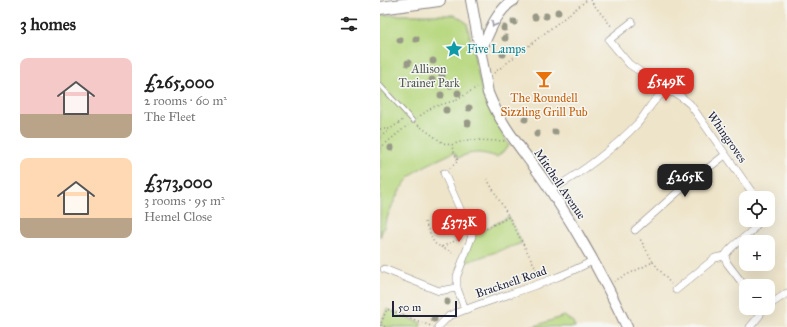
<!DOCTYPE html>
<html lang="en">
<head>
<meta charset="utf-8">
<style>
  :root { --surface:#fff; --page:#f2f2f2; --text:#222; --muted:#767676; --accent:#d93025 }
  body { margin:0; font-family:"IM FELL Great Primer",serif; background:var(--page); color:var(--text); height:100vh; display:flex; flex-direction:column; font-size:15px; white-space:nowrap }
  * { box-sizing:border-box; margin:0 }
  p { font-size:13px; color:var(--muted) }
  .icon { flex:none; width:22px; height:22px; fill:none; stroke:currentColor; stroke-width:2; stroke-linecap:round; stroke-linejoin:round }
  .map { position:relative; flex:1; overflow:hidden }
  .sheet { display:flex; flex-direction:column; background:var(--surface); width:380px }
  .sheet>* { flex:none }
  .buttons { position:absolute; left:359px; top:191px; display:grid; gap:8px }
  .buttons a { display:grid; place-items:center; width:36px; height:36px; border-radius:8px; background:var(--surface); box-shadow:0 4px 16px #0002; font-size:20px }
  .scale { position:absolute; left:12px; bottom:10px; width:65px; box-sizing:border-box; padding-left:4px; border:2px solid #22223b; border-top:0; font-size:11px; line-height:14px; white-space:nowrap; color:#22223b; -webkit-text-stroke:3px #f6f6f2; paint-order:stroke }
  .price { position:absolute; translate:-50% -34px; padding:0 9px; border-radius:8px; background:var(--accent); color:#fff; font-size:13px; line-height:26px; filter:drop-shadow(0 1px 2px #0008) }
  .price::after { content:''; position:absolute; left:50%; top:24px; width:12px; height:9px; margin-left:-6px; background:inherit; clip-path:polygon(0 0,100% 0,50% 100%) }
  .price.current { background:#222; color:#fff }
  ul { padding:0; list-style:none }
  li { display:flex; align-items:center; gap:12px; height:100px; padding:0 20px }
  li span { display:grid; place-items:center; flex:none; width:112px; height:80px; border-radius:8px; color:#555 }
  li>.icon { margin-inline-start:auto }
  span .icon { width:48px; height:48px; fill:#fffc; stroke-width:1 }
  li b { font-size:17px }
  h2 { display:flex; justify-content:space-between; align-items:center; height:48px; padding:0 20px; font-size:17px }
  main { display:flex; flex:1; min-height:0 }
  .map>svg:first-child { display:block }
</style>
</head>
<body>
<main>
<section class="sheet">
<h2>3 homes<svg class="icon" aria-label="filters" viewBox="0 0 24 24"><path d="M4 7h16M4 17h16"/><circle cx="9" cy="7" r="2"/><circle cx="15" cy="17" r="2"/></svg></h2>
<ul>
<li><span style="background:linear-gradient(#f6c9c9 70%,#b9a48a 0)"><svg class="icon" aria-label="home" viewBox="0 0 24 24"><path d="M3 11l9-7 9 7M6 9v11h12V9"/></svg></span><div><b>£265,000</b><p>2 rooms · 60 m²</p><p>The Fleet</p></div></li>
<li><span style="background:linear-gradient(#ffd9b3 75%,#b9a48a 0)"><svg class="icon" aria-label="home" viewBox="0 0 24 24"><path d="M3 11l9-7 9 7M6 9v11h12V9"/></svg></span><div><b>£373,000</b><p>3 rooms · 95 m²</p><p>Hemel Close</p></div></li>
</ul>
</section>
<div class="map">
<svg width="407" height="327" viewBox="0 0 407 327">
  <rect width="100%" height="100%" fill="#f6f6f2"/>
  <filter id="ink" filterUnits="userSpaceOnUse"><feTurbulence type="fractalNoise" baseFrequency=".025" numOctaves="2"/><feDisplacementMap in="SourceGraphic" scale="8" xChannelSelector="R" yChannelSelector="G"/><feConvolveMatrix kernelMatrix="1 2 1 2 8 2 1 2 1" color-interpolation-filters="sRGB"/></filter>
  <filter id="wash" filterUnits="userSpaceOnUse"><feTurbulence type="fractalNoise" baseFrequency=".012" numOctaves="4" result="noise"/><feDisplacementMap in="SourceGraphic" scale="16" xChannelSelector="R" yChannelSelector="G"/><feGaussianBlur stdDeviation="0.9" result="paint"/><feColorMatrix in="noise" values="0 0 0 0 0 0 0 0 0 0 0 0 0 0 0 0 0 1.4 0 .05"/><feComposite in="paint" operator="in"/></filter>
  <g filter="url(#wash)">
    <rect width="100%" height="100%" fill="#eee4c9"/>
    <!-- green -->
    <g fill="#b8d880" stroke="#6d7d5e">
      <path d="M0,15h75l12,8 16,73 26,50 -12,11c-15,-5 -25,-6 -39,1l-4,-6c-11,6 -25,11 -36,18 -21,15 -29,44 -38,67z"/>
      <polygon points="129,217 142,243 81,264 92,236"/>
      <polygon points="7,309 41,323 40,327 5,327 0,325"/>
      <polygon points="184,316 193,322 195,327 152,327"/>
    </g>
  </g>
  <g filter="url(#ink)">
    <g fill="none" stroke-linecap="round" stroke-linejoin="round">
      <!-- lane casing -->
      <g stroke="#888382" stroke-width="5">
        <polyline id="lane" points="0,85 33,121"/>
      </g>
      <!-- street casing -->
      <g stroke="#888382" stroke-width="8">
        <g id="street">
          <path d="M252,22l-23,18 20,24 28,19 6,10c12,-3 18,4 27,11l66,94"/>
          <polyline points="64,173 92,236 77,276 77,288 85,309"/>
          <path d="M171,190c32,-18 61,-40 87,-67 10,-11 12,-21 25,-30"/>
          <polyline points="255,230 299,191 345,155"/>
          <polyline points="345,256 347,263 366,288"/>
          <polyline points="4,269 59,291 77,288"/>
          <path d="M296,290l39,-32 10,-2c8,-15 28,-20 34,-36"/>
          <polyline points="388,306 407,293"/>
          <path d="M58,327l11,-11c48,-20 99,-31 145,-56"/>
          <polyline points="370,327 380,315 381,310 385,308"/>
        </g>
      </g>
      <!-- secondary casing -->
      <g stroke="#888382" stroke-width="12">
        <g id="secondary">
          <path d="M91,0l17,93c16,40 41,63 63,98 29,44 54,89 76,136"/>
          <path d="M100,53c8,-18 16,-43 34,-53"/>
        </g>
      </g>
      <!-- primary casing -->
      <g stroke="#888382" stroke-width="14">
        <polyline id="primary" points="0,8 59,0"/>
      </g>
      <!-- path -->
      <g stroke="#888382" stroke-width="1.5" stroke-dasharray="1 3" stroke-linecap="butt">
        <polyline points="210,0 232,27"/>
        <polyline points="114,73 207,0"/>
        <polyline points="37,118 53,107 77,100 97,87"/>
        <polyline points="38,125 63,143 71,145 87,140 125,141"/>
        <polyline points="0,129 10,129 23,120"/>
        <polyline points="0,137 10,130"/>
        <polyline points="0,148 28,125"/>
        <polyline points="70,168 78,161 71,145"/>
        <polyline points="107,179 129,217"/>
        <polyline points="45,222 54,243 61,247 84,237"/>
        <polyline points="99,232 129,217 160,276"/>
        <polyline points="61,247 77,255"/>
        <polyline points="273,262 291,284"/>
        <polyline points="234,281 273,262 259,237"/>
        <polyline points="5,327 0,325 7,309 51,326"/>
      </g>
      <!-- lane -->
      <use href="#lane" stroke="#fff" stroke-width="3.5"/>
      <!-- street -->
      <use href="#street" stroke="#fff" stroke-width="7"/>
      <!-- secondary -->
      <use href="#secondary" stroke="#fff" stroke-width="10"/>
      <!-- primary -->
      <use href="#primary" stroke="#fff" stroke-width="12"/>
    </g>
    <!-- trees -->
    <g fill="#979886">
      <circle cx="178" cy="12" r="3.5"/>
      <circle cx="166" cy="16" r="3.5"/>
      <circle cx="155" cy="17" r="3.5"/>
      <circle cx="134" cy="22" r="3.5"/>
      <circle cx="124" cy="28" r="3.5"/>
      <circle cx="125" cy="38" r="3.5"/>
      <circle cx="36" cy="39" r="3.5"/>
      <circle cx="20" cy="40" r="3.5"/>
      <circle cx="123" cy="54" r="3.5"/>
      <circle cx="53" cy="61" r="3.5"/>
      <circle cx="28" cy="63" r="3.5"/>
      <circle cx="62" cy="75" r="3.5"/>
      <circle cx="52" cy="80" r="3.5"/>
      <circle cx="70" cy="85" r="3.5"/>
      <circle cx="78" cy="93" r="3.5"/>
      <circle cx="61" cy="95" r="3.5"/>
      <circle cx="89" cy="108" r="3.5"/>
      <circle cx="66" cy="110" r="3.5"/>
      <circle cx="145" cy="119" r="3.5"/>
      <circle cx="88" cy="123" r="3.5"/>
      <circle cx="175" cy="132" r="3.5"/>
      <circle cx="157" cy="134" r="3.5"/>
      <circle cx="11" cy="148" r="3.5"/>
      <circle cx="67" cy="302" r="3.5"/>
      <circle cx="54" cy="319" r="3.5"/>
    </g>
    <!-- one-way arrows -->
    <defs><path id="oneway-chevron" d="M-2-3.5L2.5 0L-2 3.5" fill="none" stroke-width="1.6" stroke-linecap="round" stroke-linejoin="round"/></defs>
    <use stroke="#9c9ca7" href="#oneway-chevron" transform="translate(114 24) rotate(120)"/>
  </g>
  <!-- icons -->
  <defs>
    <g id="sight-bare" transform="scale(1.38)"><path d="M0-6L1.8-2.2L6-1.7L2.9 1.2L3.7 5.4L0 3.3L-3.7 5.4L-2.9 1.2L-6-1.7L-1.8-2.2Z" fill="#0f9aa8" stroke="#f6f6f2" stroke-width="2.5" paint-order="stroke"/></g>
    <g id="bar-bare" transform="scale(1.38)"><path d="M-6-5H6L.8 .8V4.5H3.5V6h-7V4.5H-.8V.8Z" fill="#e8710a" stroke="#f6f6f2" stroke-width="2.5" paint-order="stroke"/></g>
  </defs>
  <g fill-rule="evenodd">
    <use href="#sight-bare" x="74" y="49"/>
    <use href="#bar-bare" x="164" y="79"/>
  </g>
  <g text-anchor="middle" stroke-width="3" stroke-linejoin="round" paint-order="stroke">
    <!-- culture labels -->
    <g font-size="12" fill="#0d838f" stroke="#f6f6f2" text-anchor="start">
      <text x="87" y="53">Five Lamps</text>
    </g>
    <!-- park labels -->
    <g font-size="12" fill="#4f5950" stroke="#f6f6f2">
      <text x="49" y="73">Allison<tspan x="49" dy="14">Trainer Park</tspan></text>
    </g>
    <!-- food labels -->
    <g font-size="12" fill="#c56008" stroke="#f6f6f2">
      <text x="164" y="102">The Roundell<tspan x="164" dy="14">Sizzling Grill Pub</tspan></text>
    </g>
    <!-- street labels -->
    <g font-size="12" fill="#22223b" stroke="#f6f6f2">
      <text transform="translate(347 137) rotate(55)" y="4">Whingroves</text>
      <text transform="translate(180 184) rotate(56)" y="4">Mitchell Avenue</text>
      <text transform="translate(131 282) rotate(-19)" y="4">Bracknell Road</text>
    </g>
  </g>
</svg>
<div class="buttons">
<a><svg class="icon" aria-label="locate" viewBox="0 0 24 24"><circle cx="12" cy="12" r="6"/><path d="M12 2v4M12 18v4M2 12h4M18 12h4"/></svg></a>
<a>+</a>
<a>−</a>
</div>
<div class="scale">50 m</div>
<b class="price" style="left:286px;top:102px">£549K</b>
<b class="price current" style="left:305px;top:198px">£265K</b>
<b class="price" style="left:79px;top:243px">£373K</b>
</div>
</main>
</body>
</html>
